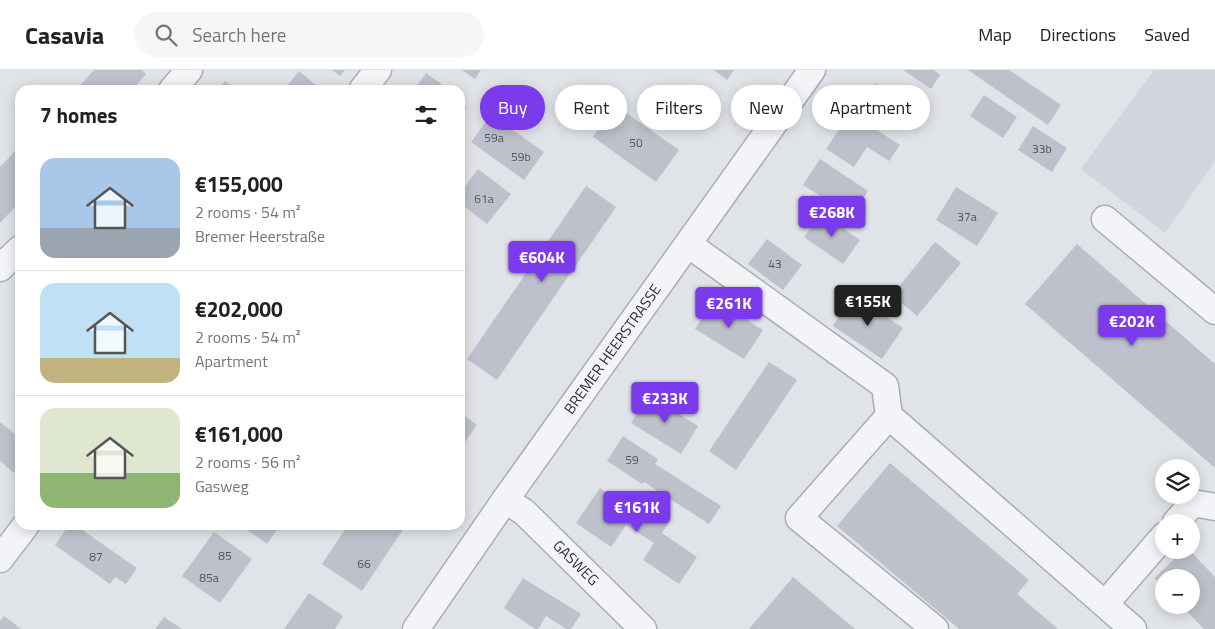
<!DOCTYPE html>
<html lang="en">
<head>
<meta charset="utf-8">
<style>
  :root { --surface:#fff; --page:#f6f6f6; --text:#222; --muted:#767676; --line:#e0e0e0; --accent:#7c3aed }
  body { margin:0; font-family:"Titillium Web",sans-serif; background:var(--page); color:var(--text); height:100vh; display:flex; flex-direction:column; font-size:19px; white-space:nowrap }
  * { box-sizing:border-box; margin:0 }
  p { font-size:16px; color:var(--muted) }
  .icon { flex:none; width:28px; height:28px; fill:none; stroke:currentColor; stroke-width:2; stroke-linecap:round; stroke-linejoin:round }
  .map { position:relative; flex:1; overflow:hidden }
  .drawer { position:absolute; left:15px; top:15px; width:450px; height:445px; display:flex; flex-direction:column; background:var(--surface); border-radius:15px; box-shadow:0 2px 12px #0003 }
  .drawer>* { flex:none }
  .top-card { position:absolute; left:480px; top:15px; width:475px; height:45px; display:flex; gap:10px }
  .controls { position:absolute; left:1155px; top:389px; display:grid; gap:10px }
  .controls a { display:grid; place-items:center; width:45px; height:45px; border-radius:50%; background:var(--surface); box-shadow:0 2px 12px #0003; font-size:25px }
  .price { position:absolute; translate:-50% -42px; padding:0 11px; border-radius:5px; background:var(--accent); color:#fff; font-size:16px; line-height:32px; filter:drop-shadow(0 1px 2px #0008) }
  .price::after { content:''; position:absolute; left:50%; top:30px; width:15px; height:11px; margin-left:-8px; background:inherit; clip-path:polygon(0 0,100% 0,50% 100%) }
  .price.selected { background:#222; color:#fff }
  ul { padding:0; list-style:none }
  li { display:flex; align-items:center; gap:15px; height:125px; padding:0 25px }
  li+li { border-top:1px solid var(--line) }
  li span { display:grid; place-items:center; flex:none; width:140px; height:100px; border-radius:15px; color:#555 }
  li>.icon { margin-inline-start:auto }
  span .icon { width:60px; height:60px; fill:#fffc; stroke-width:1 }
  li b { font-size:21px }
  h2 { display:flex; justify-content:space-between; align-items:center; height:60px; padding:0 25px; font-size:21px }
  .tag { padding:0 18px; border-radius:22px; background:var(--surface); box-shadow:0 2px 12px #0003; font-size:18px; line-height:45px }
  .tag.selected { background:var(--accent); color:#fff }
  header { display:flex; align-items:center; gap:30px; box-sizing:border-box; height:70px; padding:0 25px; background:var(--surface); border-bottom:1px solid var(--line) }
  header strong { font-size:24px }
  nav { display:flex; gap:28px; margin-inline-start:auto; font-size:18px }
  .search { width:350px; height:45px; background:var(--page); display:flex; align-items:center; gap:12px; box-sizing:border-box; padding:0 18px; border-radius:28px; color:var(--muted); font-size:19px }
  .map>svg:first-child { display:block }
</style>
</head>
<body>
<header>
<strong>Casavia</strong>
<div class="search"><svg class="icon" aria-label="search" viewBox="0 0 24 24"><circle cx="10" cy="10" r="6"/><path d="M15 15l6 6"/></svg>Search here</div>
<nav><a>Map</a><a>Directions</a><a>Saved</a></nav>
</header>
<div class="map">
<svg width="1215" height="559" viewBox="0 0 1215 559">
  <rect width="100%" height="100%" fill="#e0e3e8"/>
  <!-- built -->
  <polygon fill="#d2d5dd" points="1154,0 1215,0 1215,91 1165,163 1081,99"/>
  <!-- building -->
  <g fill="#bec1cb">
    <polygon points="94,0 142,0 146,4 132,20 76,20"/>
    <polygon points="332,0 345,0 340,6"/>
    <polygon points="462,0 481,0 475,9"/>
    <polygon points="714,0 734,0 727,10"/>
    <polygon points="903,0 934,0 940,5 931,19"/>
    <polygon points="968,0 1009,0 1061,35 1048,55"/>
    <polygon points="299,1 322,20 284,20"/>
    <polygon points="426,3 450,20 414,20"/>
    <polygon points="225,11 236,20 218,20"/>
    <polygon points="876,13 903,30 909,21 930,34 918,52 898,39 886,57 860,40"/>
    <polygon points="984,25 1017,47 1003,68 970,46"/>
    <polygon points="460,33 467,37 460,47"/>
    <polygon points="615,35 679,80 656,112 593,67"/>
    <polygon points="850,43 900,75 889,91 867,77 854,97 826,79"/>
    <polygon points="491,45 544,82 524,110 471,72"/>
    <polygon points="1033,56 1067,78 1052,102 1018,80"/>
    <polygon points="15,81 20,86 20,132 0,153 0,97"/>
    <polygon points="820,89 868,121 857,139 841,129 836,136 803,115"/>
    <polygon points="478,99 511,124 487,154 460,133 460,123"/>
    <polygon points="586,116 616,137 497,310 467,289"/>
    <polygon points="956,117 998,143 977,176 936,150"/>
    <polygon points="821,143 860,170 843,194 804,167"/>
    <polygon points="767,169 802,195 783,220 748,194"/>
    <polygon points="935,172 961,193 917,246 892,225"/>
    <polygon points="1077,174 1215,294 1215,398 1025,234"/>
    <polygon points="853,225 903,258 882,289 833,256"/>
    <polygon points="714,229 763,260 744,289 695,259"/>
    <polygon points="769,292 797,310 736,400 709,381"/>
    <polygon points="649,325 698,356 681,384 631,353"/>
    <polygon points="460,342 477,355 460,379"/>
    <polygon points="0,352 20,368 20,396 14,403 0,391"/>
    <polygon points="623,366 658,389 655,394 721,436 709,454 644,412 642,414 607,391"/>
    <polygon points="890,393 1029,510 1017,524 1058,559 959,559 837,456"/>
    <polygon points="600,418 635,442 640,433 669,452 662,463 697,487 679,514 643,490 654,473 626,455 611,477 576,453"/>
    <polygon points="69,455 75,455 137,498 126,514 115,507 110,514 55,475"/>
    <polygon points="240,455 280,455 267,474"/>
    <polygon points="348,455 363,455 367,458 369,455 406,455 362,521 322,494"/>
    <polygon points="214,462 252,489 220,533 182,506"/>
    <polygon points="1183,480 1189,480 1215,507 1215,559 1204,559 1181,535 1191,535 1191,508 1164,508 1164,518 1155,508"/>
    <polygon points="793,507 855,559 749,559"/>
    <polygon points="523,508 581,544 571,559 566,559 546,546 538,559 535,559 504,538"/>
    <polygon points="309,523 343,546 335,559 284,559"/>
    <polygon points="4,546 21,559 0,559 0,551"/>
    <polygon points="164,547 182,559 155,559"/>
  </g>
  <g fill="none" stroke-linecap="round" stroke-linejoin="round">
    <!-- minor casing -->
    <g stroke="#a9adb5" stroke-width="29">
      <g id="minor">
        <polyline points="172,20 189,0"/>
        <polyline points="362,20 378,0"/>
        <polyline points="1105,149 1215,241"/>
        <polyline points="688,174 885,316 889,346 1133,559"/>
        <polyline points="0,198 20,179"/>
        <polyline points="889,346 799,448 935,559"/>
        <path id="s1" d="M505,430l19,12 119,117"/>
        <polyline points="1176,452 1193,433 1215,437"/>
        <polyline points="0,489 26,455"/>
        <polyline points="1105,534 1164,466"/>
        <path id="s2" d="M416,559l89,-129 307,-430"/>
      </g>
    </g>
    <!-- minor -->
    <use href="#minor" stroke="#f3f4f7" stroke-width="26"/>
  </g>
  <g text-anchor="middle" stroke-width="4" stroke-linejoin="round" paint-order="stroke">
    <!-- number labels -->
    <g font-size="12" fill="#4f5462">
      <text x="494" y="72">59a</text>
      <text x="636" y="77">50</text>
      <text x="1042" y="83">33b</text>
      <text x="521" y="91">59b</text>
      <text x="484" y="133">61a</text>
      <text x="967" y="151">37a</text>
      <text x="775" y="198">43</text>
      <text x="632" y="394">59</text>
      <text x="225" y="490">85</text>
      <text x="96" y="491">87</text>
      <text x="364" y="498">66</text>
      <text x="209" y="512">85a</text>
    </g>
    <!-- street labels -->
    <g font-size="15" fill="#2a2f3f" stroke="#f0f2f6">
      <text dy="5" stroke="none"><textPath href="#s2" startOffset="342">BREMER HEERSTRASSE</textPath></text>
      <text dy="5" stroke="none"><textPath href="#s1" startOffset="95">GASWEG</textPath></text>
    </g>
  </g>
</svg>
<div class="controls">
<a><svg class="icon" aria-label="layers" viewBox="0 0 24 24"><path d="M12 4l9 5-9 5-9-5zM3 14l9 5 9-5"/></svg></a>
<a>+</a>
<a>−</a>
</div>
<b class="price" style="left:832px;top:168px">€268K</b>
<b class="price" style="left:542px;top:213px">€604K</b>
<b class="price selected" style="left:868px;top:257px">€155K</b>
<b class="price" style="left:729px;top:259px">€261K</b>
<b class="price" style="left:1132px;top:277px">€202K</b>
<b class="price" style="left:665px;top:354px">€233K</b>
<b class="price" style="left:637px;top:463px">€161K</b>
<div class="top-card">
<a class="tag selected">Buy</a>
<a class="tag">Rent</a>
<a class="tag">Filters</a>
<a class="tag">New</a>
<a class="tag">Apartment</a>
</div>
<section class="drawer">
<h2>7 homes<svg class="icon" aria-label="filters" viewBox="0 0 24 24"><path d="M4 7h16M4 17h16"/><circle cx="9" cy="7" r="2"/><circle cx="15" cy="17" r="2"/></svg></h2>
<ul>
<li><span style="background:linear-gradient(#a9c7e8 70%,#9aa5b1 0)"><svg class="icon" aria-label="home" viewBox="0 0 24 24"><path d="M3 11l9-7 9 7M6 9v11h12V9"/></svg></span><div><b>€155,000</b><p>2 rooms · 54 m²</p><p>Bremer Heerstraße</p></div></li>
<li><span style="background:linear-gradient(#bfe0f5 75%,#c2b280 0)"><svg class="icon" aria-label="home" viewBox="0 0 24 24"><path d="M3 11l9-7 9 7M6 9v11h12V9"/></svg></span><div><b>€202,000</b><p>2 rooms · 54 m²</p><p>Apartment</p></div></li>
<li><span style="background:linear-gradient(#dfe7d0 65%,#8fb573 0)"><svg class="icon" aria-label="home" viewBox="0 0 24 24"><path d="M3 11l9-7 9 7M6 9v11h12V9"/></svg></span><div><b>€161,000</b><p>2 rooms · 56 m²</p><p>Gasweg</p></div></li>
</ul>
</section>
</div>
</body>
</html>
